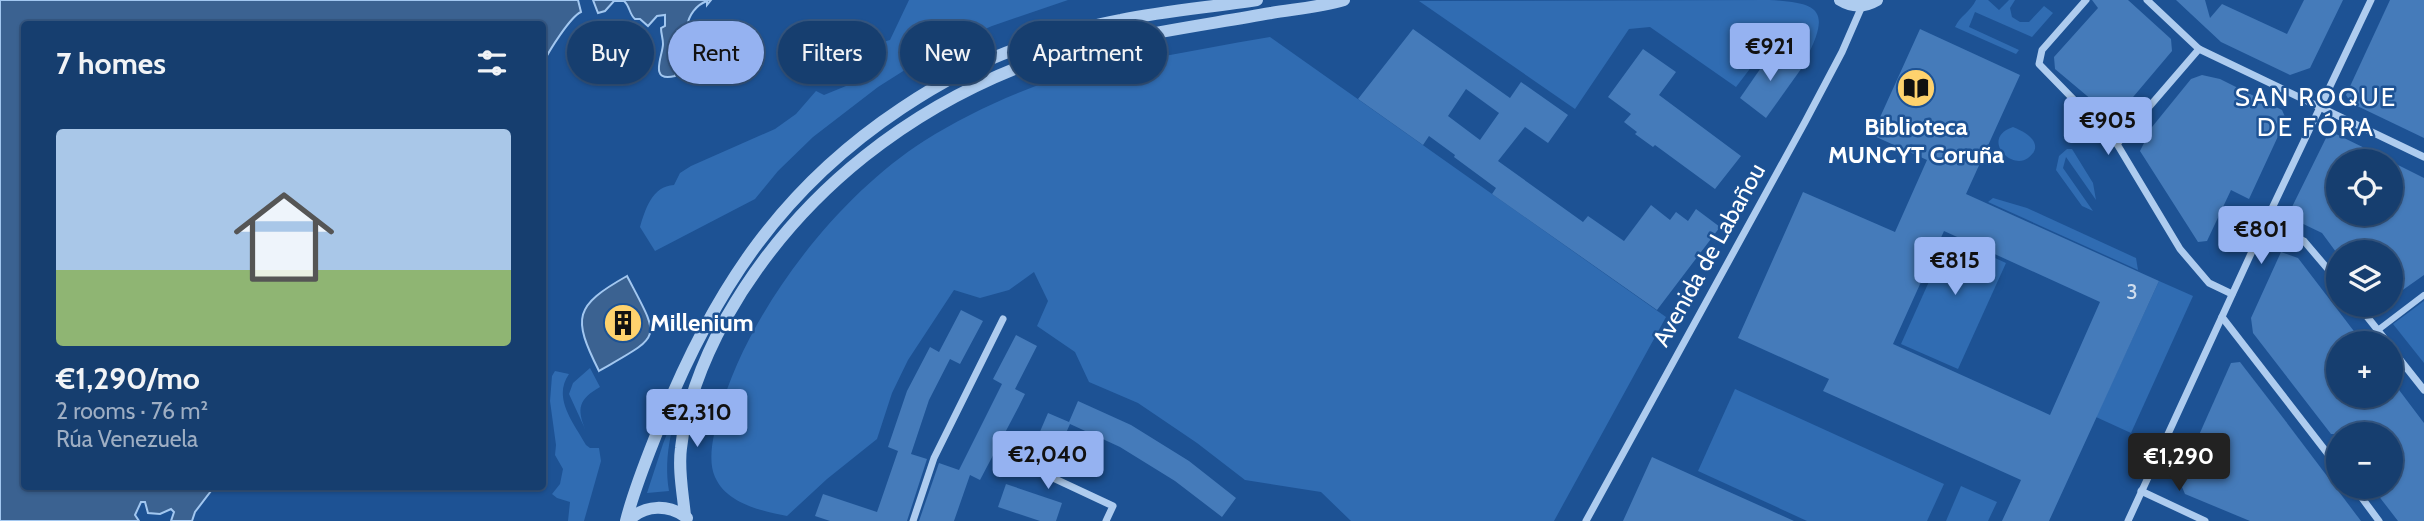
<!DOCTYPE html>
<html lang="en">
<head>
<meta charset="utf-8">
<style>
  :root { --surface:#163e6f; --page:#1f4574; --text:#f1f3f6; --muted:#9eaec3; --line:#355782; --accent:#95b2f1 }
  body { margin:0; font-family:Cabin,sans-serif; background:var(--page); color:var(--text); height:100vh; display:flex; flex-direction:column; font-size:26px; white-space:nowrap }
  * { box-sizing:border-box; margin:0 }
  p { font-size:23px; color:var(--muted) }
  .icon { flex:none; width:38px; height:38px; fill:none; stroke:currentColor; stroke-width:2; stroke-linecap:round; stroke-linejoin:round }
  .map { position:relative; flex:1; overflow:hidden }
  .sheet { position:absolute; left:21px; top:21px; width:525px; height:469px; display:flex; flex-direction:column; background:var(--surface); border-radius:7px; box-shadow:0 2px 5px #0004,0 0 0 2px var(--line) }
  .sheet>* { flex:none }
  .top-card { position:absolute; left:567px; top:21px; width:665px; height:63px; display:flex; gap:14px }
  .controls { position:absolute; left:2326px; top:149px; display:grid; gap:14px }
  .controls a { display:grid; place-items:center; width:77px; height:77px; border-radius:50%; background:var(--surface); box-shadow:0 2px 5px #0004,0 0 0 2px var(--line); font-size:35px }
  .price { position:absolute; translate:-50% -60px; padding:0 16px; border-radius:7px; background:var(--accent); color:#111; font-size:23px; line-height:46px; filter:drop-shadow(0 2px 4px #0008) }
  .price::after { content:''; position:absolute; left:50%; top:42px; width:21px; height:16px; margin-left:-10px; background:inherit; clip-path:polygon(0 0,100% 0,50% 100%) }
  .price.on { background:#222; color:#fff }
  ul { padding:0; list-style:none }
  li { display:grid; align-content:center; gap:14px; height:371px; padding:0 35px }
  li span { display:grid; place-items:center; height:217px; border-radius:7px; color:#555 }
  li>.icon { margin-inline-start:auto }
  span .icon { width:126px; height:126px; fill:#fffc; stroke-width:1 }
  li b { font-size:30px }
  h2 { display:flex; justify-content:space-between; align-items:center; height:84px; padding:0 35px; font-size:30px }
  .pill { padding:0 24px; border-radius:32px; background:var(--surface); box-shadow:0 2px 5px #0004,0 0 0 2px var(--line); font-size:24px; line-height:63px }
  .pill.on { background:var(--accent); color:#111 }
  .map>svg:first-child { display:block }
</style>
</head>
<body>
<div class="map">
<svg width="2424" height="521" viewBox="0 0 2424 521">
  <rect width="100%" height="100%" fill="#1d5294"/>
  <!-- green -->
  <g fill="#306cb2">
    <path d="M909,0h159l-76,26 -35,15 -49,27 -30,19 -65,50 -35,34 -23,28 -100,52 -15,-24c5,-17 12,-41 34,-42l6,-12 11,-7 84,-37 21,-15 20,-23 8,4 22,-9 3,-13 7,-5 2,-7 -3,-14c10,-8 17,-11 28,-5l7,-2z"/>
    <path d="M1769,0c51,3 62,10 37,59l-31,-23 -39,51 -86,-60 -21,2 -54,80 -156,-108z"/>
    <path d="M1976,0h12l11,10 10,-10h6l-5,8 2,9 8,5h9l15,-16 9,7 -21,24 -57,-25 -6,15 50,23 -3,4 -61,-27c5,-11 15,-15 21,-27z"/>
    <path d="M1270,37l396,280 -112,204h-203l-30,-29 -76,-12 -48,-37 -59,-40 -49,-21 -14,-30 -38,-26 11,-25 -14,-29 -25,18 -29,8 -26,-8 -46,70 -16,33 -15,46 -50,40 -40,37c-25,-5 -60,-12 -72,-39 -8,-17 -1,-45 4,-62 27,-101 117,-218 205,-274 51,-32 107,-56 164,-72 17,-5 35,-6 52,-9 44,-7 87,-16 130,-23z"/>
    <path d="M2013,127c13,5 33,17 15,31 -17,13 -48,-20 -15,-31z"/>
    <polygon points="2067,149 2072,149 2093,183 2096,200 2066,157 2063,168 2093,211 2082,206 2056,170 2059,156"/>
    <polygon points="1993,198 2027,208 2136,258 2138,270 1988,202"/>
    <polygon points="1949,237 2006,263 1958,369 1901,344"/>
    <polygon points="2159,281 2193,296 2131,433 2096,417"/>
    <polygon points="2424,301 2424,363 2393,324"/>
    <path d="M590,368l10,19c-21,12 -24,21 -14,44l-17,-37 4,-11z"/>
    <path d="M555,371l14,3c-17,24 5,49 17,71l4,3h9l2,13 -17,60h-16l2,-19 -13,-4 -5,-4 8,-10 3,-15 -8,-14 1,-10 -6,-44 2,-25z"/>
    <path d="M685,387c-12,35 -22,67 -16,104l-22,2 16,-49z"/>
    <polygon points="1735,389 1944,484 1927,521 1807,521 1698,471"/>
    <polygon points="1961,486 1997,502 1988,521 1946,521"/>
  </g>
  <!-- water -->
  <g fill="#3b6291" stroke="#a2c7f0" stroke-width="2">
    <path d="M0,0h578l3,12c-11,5 -32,39 -38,51l-1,-39h-518v462l190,1 -19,25 -3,9h-21l3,-9 -3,-3 -11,5 -12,-1 -3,-11h-4l-6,13 4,6h-139z"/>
    <path d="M593,0h118l-4,5v-4c-11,4 -18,14 -20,25l15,15 -1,5 -18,-3 -6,10 -2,23c-27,7 -12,-21 -12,-32 0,-6 -2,-10 -2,-16l4,-2v-11l-8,1 -9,10 -8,-7h-5c-6,-5 -5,-13 -11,-18h-10l-9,10 -7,2z"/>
    <path d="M627,276c34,65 36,58 -28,95 -27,-54 -25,-65 28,-95z"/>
  </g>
  <!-- building -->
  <g fill="#457bba" fill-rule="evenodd">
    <polygon points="2092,0 2128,0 2171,39 2172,51 2117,116 2111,116 2055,69 2054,57 2098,8"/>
    <polygon points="2176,0 2205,0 2210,18 2222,4 2287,34 2304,0 2343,0 2310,68 2290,75 2221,42"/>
    <polygon points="2390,0 2424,0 2424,138 2351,103 2346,95"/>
    <path d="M1413,29l97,69 11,-16 47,33 -20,28 -23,-16 -27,34 85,61 5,-6 36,25 27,-36 19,15 6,-8 12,9 8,-12 24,18 -63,83 -165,-116 4,-6 -42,-31 1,-2 -26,-19 -6,9 -65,-46zM1466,89l33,24 -19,27 -32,-24z"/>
    <path d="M1920,29l100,46 -54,119 193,87 -110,240h-47l19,-41 -198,-89 6,-12 -91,-41 65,-146 92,40 32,-72 -55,-25zM1944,231l156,71 -50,113 -157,-71z"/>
    <polygon points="1643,49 1676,72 1659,95 1741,156 1715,189 1655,145 1653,147 1635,134 1637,132 1624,122 1631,114 1608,97"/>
    <polygon points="1774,49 1801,69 1766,118 1740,98"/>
    <polygon points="2202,75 2220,79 2282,110 2286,119 2249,199 2231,190 2207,241 2198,242 2140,151 2152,127 2191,79"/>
    <polygon points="2336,134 2391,161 2338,161 2338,214 2390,214 2390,161 2424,178 2424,275 2390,299 2390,252 2336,252 2322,233 2297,221 2291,209 2326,138"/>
    <polygon points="2281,252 2298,258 2363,343 2338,343 2338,396 2390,396 2390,378 2424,423 2424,521 2398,521 2371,486 2390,486 2390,434 2331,434 2253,333 2251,318"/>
    <polygon points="961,310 983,321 960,364 950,359 929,400 911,454 927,459 907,521 830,521 815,516 823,494 877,512 898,451 888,447 907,391 930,347 939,352"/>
    <polygon points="1016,335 1037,346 1015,389 1025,394 1018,408 980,480 970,475 954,521 919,521 939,463 959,470 1002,384 993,379"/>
    <polygon points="2240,362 2284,419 2361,521 2250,521 2185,494 2179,480 2231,363"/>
    <polygon points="1078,401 1131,425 1189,461 1236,498 1222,517 1175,481 1120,447 1070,424 1054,460 1032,450 1048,413 1069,422"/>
    <polygon points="1652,457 1716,486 1794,521 1623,521"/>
    <polygon points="1006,484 1062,503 1056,521 1040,521 998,507"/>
  </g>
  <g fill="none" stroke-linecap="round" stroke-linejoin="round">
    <!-- pedestrian -->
    <polyline stroke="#aeccef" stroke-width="6" points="2378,330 2424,295"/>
    <!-- minor -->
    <g stroke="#aeccef" stroke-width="7">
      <polyline points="2086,0 2042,50 2039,64 2117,144 2180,249 2209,283 2232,294"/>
      <polyline points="2147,0 2199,49 2424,157"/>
      <polyline points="2117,144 2199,49"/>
      <polyline points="2266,221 2304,241 2338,281"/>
      <polyline points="2357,304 2388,343"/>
      <polyline points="2222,317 2338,467"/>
      <polyline points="2390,347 2424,390"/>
      <polyline points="1006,456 1113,506 1106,521"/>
      <polyline points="2353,486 2379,521"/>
      <polyline points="2141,491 2205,521"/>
      <polyline points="913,521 934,458 1003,319"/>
      <polyline points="1586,521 1805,122 1842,52 1862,6"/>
      <polyline points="2128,521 2266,221 2371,0"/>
    </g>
    <!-- tertiary -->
    <g stroke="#aeccef" stroke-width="12">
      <path d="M1840,0c13,8 25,7 37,0"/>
      <path d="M685,516c-2,-22 -7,-46 -4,-68 5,-46 23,-90 45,-130 72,-127 189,-217 326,-263 17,-5 35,-8 52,-12 55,-12 111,-20 167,-30 24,-4 50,-6 73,-13"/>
      <path d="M626,521c9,-36 24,-70 37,-104 53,-130 120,-230 239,-309 36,-24 76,-46 117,-60 33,-11 68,-22 102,-28 44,-9 91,-13 136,-20"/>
      <path d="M628,521c17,-17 41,-17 59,-3"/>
    </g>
  </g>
  <!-- icons -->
  <defs>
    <g id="library-disc" transform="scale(2.0125)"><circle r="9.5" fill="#fed26d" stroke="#1d5294"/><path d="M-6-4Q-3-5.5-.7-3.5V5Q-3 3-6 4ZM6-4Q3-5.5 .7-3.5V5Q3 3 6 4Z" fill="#111"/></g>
    <g id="building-disc" transform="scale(2.0125)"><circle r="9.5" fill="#fed26d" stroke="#1d5294"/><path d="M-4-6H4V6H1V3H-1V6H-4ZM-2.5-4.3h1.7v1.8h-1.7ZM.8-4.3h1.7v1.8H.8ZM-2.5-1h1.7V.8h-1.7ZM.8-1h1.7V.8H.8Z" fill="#111"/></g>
  </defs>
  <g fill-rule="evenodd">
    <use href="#library-disc" x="1916" y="88"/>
    <use href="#building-disc" x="623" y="323"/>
  </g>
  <g text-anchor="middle" stroke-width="5" stroke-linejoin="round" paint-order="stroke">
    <!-- number labels -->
    <g font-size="21" fill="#d0deee">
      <text x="2132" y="299">3</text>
    </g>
    <!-- poi labels -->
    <g font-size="24" font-weight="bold" fill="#fff" stroke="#1d5294">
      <text x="1916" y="135">Biblioteca<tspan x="1916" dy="28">MUNCYT Coruña</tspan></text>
      <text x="650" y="331" text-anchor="start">Millenium</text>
    </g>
    <!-- street labels -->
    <g font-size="24" fill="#fff" stroke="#1d5294">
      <text transform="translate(1709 255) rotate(-61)" y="8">Avenida de Labañou</text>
    </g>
    <!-- neighbourhood labels -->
    <g font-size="26" letter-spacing="2" fill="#fff" stroke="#1d5294">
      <text x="2316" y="106">SAN ROQUE<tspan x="2316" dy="30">DE FÓRA</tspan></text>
    </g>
  </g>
</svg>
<div class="controls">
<a><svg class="icon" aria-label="locate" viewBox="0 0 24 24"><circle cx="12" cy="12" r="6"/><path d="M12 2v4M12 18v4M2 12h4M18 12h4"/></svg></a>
<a><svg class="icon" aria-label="layers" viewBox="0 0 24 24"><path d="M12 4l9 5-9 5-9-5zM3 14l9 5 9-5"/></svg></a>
<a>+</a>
<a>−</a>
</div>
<b class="price" style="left:1770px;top:83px">€921</b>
<b class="price" style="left:2108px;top:157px">€905</b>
<b class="price" style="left:2261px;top:266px">€801</b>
<b class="price" style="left:1955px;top:297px">€815</b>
<b class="price" style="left:697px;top:449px">€2,310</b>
<b class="price" style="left:1048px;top:491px">€2,040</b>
<b class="price on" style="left:2179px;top:493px">€1,290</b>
<div class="top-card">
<a class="pill">Buy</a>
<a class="pill on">Rent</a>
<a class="pill">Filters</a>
<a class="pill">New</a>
<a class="pill">Apartment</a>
</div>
<section class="sheet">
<h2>7 homes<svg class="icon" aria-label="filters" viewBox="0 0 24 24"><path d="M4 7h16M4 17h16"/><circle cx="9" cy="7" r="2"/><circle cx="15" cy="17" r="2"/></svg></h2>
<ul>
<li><span style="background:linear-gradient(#a9c7e8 65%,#8fb573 0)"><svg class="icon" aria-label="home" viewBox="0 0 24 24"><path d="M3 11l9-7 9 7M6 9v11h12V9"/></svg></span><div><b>€1,290/mo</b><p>2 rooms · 76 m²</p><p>Rúa Venezuela</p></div></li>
</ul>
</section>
</div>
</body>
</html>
